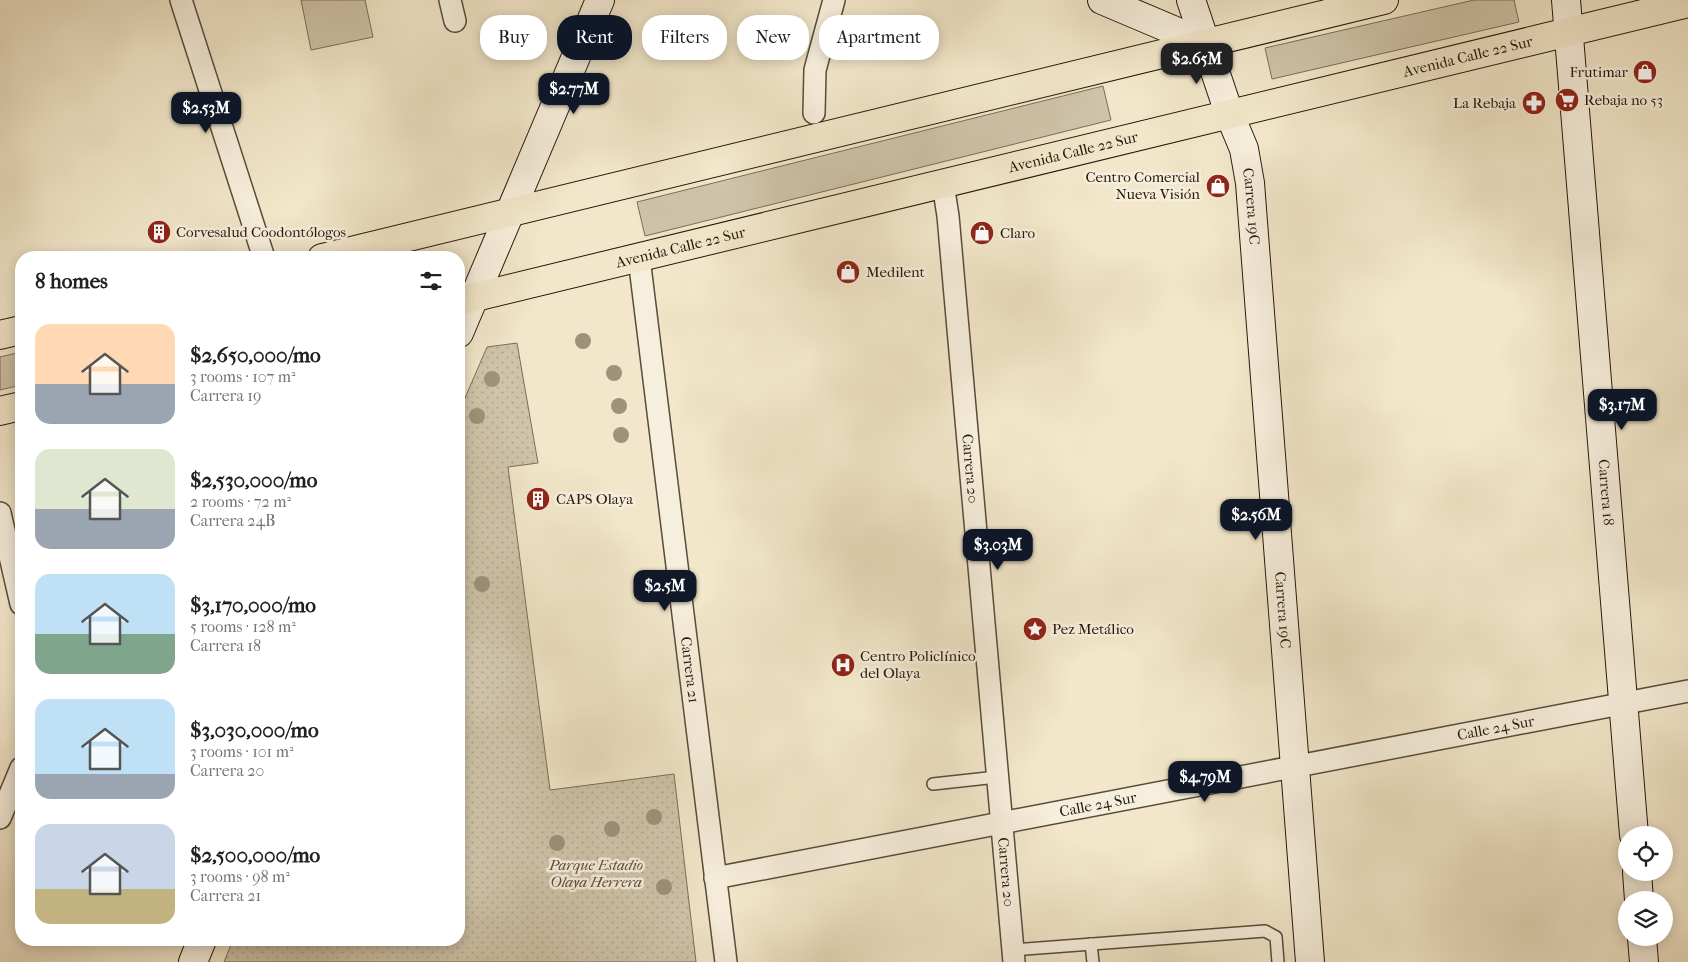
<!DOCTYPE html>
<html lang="en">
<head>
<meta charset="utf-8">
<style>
  :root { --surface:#fff; --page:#f2f2f2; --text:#202124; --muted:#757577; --accent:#111827 }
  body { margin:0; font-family:"IM FELL French Canon",serif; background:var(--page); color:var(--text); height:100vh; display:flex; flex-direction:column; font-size:19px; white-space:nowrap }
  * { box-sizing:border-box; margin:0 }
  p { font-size:16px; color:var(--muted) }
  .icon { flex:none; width:28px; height:28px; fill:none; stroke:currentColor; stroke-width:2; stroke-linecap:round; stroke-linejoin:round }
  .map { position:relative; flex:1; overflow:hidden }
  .side { position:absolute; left:15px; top:251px; width:450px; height:695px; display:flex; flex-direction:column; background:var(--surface); border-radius:20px; box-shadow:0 2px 12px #0003 }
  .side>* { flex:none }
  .banner { position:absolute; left:480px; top:15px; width:475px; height:45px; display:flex; gap:10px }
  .buttons { position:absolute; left:1618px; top:826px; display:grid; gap:10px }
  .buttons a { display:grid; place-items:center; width:55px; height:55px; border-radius:50%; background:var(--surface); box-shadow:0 2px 12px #0003; font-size:25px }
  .price { position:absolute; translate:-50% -42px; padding:0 11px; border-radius:10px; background:var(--accent); color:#fff; font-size:16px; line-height:32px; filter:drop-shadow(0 1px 2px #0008) }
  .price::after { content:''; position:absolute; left:50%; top:30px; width:15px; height:11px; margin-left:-8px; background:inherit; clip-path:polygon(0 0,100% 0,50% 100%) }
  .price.active { background:#222; color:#fff }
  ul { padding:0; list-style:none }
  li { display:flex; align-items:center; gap:15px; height:125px; padding:0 20px }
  li span { display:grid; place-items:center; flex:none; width:140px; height:100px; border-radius:15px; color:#555 }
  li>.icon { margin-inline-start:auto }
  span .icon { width:60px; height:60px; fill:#fffc; stroke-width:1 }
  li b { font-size:21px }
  h2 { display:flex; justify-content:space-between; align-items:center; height:60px; padding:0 20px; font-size:21px }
  .chip { padding:0 18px; border-radius:20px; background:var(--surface); box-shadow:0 2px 12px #0003; font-size:18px; line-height:45px }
  .chip.active { background:var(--accent); color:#fff }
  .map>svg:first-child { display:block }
</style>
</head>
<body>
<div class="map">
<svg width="1688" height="962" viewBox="0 0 1688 962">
  <defs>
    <pattern id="park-dots" width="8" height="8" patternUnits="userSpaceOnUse" patternTransform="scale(1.25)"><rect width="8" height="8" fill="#cfc4aa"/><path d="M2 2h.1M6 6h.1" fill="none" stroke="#b2a891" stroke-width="1.8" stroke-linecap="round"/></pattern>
  </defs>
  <rect width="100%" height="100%" fill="#f2e7ca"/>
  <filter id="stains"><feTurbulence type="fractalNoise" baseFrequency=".004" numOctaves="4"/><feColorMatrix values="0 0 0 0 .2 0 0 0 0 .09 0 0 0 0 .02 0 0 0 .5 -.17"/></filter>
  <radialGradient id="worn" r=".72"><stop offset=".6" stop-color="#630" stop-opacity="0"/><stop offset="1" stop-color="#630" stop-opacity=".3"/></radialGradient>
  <!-- green -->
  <g fill="#cfc4aa" stroke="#7a6e5b">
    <polygon points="301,0 365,0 373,37 311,50"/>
    <polygon points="1474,0 1514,0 1519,22 1272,79 1265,48"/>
    <polygon points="1103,86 1111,120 645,236 637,202"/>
    <polygon points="21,352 21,385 0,390 0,357"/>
  </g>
  <!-- park -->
  <polygon fill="url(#park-dots)" stroke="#7a6e5b" points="517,343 538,463 508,467 550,790 674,774 696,962 224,962 233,940 459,940 459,412 487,347"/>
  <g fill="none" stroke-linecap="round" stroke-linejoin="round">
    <!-- lane casing -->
    <g stroke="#584c3c" stroke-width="14">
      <g id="lane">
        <polyline points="933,784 997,777"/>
        <polyline points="1091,944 1093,962"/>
        <polyline points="1013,950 1265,931 1276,937 1278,962"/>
      </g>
    </g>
    <!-- street casing -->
    <g stroke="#584c3c" stroke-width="24">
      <g id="street">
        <polyline points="181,0 264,258"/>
        <polyline points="450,0 455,21"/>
        <polyline points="814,113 815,70 834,0"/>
        <path id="s1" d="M943,184l5,32 66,746"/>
        <path id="s2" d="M639,258l87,704"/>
        <polyline points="0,513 21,604"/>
        <polyline points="0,818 21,768"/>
        <path id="s3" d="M715,878l973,-187"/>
      </g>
    </g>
    <!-- secondary casing -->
    <g stroke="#24180c" stroke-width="30">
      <g id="secondary">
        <polyline points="1102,0 1206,44"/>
        <path id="s4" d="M1191,0l38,113 15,36 6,34 60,779"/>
        <path id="s5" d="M1566,0l68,835"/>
        <polyline points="459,333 600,0"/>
        <polyline points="1637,872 1639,900"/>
        <polyline points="1642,938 1644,962"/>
        <polyline points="193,962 202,940"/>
      </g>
    </g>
    <!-- primary casing -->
    <g stroke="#24180c" stroke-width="30">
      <g id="primary">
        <polyline points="322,258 1384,0"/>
        <path id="s6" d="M459,301l1229,-298"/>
        <polyline points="0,335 21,330"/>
        <polyline points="0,411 21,406"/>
      </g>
    </g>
    <!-- lane -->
    <use href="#lane" stroke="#f7efdd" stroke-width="11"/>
    <!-- street -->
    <use href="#street" stroke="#f7efdd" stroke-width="21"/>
    <!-- secondary -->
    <use href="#secondary" stroke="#f7efdd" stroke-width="28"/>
    <!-- primary -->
    <use href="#primary" stroke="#f2e7ca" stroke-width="28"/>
  </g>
  <!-- trees -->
  <g fill="#9d927b">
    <circle cx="583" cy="341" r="8"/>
    <circle cx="614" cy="373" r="8"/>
    <circle cx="492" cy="379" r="8"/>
    <circle cx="619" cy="406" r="8"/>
    <circle cx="477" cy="416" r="8"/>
    <circle cx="621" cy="435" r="8"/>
    <circle cx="482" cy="584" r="8"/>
    <circle cx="654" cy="817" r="8"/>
    <circle cx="612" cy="829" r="8"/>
    <circle cx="557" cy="843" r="8"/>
    <circle cx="664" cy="887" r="8"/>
  </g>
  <!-- icons -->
  <defs>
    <g id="shop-disc" transform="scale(1.25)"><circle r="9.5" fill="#8f2418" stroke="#f7efdd"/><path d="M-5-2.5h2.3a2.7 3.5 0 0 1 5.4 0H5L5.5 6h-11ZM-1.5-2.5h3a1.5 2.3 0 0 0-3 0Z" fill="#fff"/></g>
    <g id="supermarket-disc" transform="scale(1.25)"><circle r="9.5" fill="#8f2418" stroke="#f7efdd"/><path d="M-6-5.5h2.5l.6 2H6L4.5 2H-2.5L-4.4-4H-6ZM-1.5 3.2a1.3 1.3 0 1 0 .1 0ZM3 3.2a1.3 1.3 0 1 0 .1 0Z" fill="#fff"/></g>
    <g id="pharmacy-disc" transform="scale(1.25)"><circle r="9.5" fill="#8f2418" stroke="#f7efdd"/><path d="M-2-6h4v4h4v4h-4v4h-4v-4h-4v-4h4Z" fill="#fff"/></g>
    <g id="building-disc" transform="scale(1.25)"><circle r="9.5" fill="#8f2418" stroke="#f7efdd"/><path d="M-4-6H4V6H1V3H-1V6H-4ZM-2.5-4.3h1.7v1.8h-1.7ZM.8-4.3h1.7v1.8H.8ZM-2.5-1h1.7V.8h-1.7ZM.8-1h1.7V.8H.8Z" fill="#fff"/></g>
    <g id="sight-disc" transform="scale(1.25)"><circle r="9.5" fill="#8f2418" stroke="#f7efdd"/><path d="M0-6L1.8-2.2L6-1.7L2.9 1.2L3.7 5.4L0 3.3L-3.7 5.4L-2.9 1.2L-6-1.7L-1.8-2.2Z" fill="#fff"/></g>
    <g id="hospital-disc" transform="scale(1.25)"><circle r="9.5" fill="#8f2418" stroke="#f7efdd"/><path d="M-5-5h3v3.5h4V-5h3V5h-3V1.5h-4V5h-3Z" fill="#fff"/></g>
  </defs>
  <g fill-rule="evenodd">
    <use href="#shop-disc" x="1645" y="72"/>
    <use href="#supermarket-disc" x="1567" y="100"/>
    <use href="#pharmacy-disc" x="1534" y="103"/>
    <use href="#shop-disc" x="1218" y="186"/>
    <use href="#building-disc" x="159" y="232"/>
    <use href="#shop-disc" x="982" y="233"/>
    <use href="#shop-disc" x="848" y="272"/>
    <use href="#building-disc" x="538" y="499"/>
    <use href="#sight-disc" x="1035" y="629"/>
    <use href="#hospital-disc" x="843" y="665"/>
  </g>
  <g text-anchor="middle" stroke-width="5" stroke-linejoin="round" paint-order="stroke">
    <!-- street labels -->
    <g font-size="15" fill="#24180c" stroke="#f7efdd">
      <text dy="5" stroke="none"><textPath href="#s6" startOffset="1038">Avenida Calle 22 Sur</textPath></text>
      <text dy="5" stroke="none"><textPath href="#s6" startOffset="632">Avenida Calle 22 Sur</textPath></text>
      <text dy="5" stroke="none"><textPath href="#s4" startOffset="216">Carrera 19C</textPath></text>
      <text dy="5" stroke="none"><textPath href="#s6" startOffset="228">Avenida Calle 22 Sur</textPath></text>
      <text dy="5" stroke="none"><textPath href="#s1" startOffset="286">Carrera 20</textPath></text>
      <text dy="5" stroke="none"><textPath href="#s5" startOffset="494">Carrera 18</textPath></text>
      <text dy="5" stroke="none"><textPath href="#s4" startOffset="621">Carrera 19C</textPath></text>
      <text dy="5" stroke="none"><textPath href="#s2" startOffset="415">Carrera 21</textPath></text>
      <text dy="5" stroke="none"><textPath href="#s3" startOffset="795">Calle 24 Sur</textPath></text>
      <text dy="5" stroke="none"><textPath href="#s3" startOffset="390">Calle 24 Sur</textPath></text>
      <text dy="5" stroke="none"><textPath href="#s1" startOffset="691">Carrera 20</textPath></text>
    </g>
    <!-- poi labels -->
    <g font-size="15" fill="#24180c" stroke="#f7efdd" text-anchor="start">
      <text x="1628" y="77" text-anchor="end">Frutimar</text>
      <text x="1584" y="105">Rebaja no 53</text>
      <text x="1516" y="108" text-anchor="end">La Rebaja</text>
      <text x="1200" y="182" text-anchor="end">Centro Comercial<tspan x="1200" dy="17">Nueva Visión</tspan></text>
      <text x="176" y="237">Corvesalud Coodontólogos</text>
      <text x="1000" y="238">Claro</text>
      <text x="866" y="277">Medilent</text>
      <text x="556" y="504">CAPS Olaya</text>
      <text x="1052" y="634">Pez Metálico</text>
      <text x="860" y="661">Centro Policlínico<tspan x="860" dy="17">del Olaya</tspan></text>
    </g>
    <!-- park labels -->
    <g font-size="15" font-style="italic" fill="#574c3b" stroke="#f7efdd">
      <text x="596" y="870">Parque Estadio<tspan x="596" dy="17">Olaya Herrera</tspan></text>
    </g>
  </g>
  <rect width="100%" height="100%" filter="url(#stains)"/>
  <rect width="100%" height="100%" fill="url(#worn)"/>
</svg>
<div class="buttons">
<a><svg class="icon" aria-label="locate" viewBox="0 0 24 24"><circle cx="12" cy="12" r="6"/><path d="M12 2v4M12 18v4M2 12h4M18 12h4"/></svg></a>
<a><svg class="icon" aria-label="layers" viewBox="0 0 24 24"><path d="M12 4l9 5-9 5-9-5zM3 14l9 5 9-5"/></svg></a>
</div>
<b class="price active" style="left:1197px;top:85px">$2.65M</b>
<b class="price" style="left:574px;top:115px">$2.77M</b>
<b class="price" style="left:206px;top:134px">$2.53M</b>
<b class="price" style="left:1622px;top:431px">$3.17M</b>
<b class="price" style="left:1256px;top:541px">$2.56M</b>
<b class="price" style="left:998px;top:571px">$3.03M</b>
<b class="price" style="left:665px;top:612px">$2.5M</b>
<b class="price" style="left:1205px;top:803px">$4.79M</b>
<div class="banner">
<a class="chip">Buy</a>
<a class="chip active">Rent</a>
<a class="chip">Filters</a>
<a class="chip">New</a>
<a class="chip">Apartment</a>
</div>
<section class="side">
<h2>8 homes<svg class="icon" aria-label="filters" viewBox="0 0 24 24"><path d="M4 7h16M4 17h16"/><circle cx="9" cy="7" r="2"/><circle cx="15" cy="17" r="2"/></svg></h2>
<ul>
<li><span style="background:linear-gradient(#ffd9b3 60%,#9aa5b1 0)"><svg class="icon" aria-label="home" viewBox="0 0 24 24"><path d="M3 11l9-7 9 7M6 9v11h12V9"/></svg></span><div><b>$2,650,000/mo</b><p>3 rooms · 107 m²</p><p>Carrera 19</p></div></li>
<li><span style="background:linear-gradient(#dfe7d0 60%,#9aa5b1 0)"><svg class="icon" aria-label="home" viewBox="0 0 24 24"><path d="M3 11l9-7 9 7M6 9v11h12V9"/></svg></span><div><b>$2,530,000/mo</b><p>2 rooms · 72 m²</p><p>Carrera 24B</p></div></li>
<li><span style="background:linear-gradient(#bfe0f5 60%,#7fa58c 0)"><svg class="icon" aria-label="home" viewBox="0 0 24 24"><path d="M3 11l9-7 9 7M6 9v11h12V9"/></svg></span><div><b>$3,170,000/mo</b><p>5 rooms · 128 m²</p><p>Carrera 18</p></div></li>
<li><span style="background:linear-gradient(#bfe0f5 75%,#9aa5b1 0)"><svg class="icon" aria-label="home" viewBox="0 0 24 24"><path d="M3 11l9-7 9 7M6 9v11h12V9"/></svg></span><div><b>$3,030,000/mo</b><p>3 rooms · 101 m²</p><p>Carrera 20</p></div></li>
<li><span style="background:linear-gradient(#c9d6e8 65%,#c2b280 0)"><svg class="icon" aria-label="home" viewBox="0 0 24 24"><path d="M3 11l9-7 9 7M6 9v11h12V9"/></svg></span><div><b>$2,500,000/mo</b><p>3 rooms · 98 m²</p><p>Carrera 21</p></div></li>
</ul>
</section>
</div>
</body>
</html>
